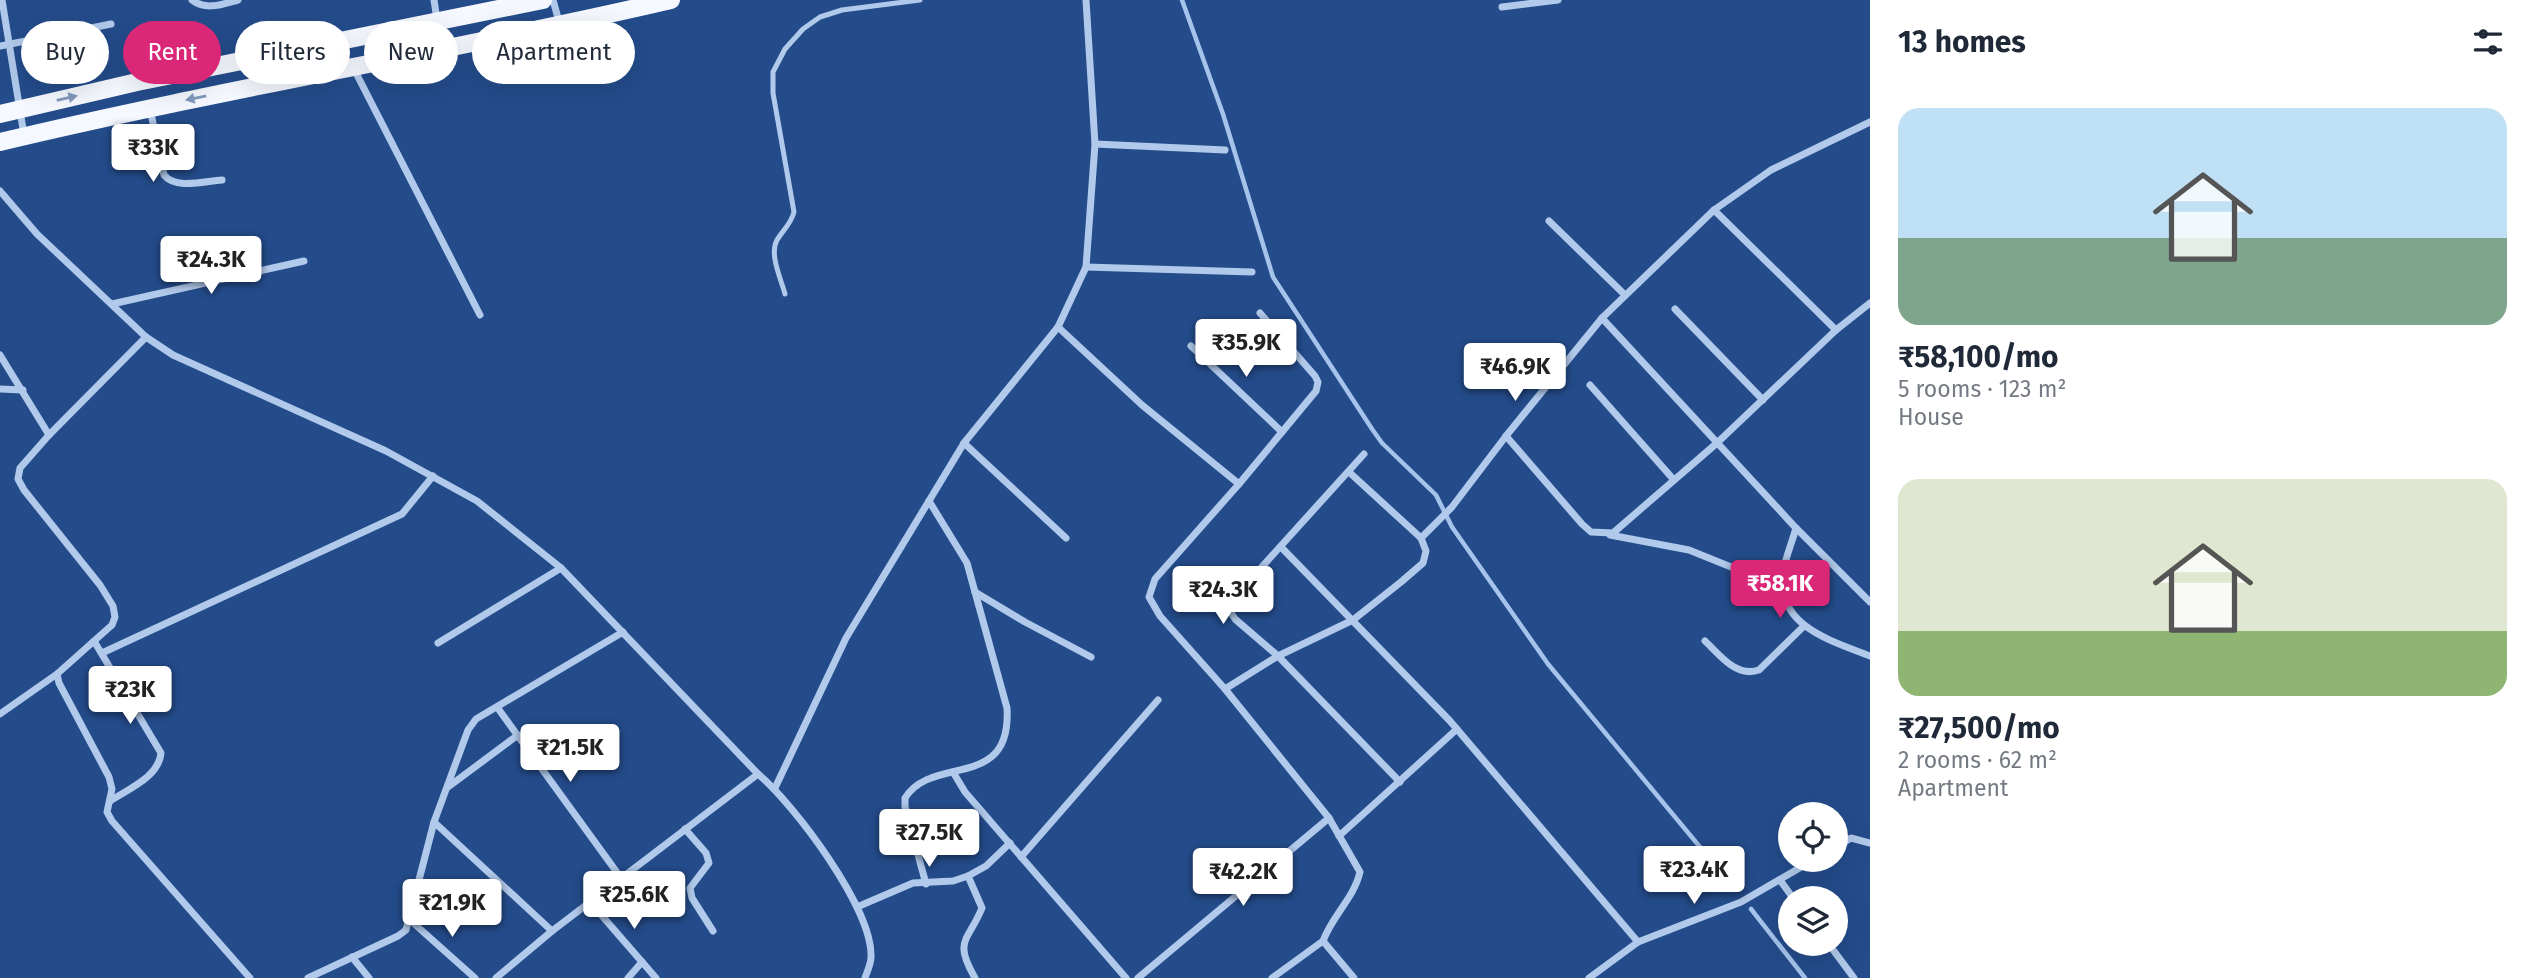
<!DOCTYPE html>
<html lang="en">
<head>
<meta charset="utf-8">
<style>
  :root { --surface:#fff; --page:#f6f6f7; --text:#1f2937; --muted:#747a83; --accent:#db2777 }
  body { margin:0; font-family:"Fira Sans",sans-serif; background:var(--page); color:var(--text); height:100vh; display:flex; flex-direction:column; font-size:26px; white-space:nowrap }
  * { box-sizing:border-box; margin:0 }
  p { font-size:23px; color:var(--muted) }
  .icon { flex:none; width:38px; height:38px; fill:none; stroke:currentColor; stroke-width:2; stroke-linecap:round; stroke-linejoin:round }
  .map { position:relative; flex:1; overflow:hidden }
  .details { display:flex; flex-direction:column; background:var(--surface); width:665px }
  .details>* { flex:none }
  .guide { position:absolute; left:21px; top:21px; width:665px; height:63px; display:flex; gap:14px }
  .controls { position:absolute; left:1778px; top:802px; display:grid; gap:14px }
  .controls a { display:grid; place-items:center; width:70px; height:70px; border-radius:50%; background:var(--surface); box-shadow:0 7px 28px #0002; font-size:35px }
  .price { position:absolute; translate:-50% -60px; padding:0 16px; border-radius:7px; background:#fff; color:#222; font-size:23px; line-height:46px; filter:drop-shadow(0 2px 4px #0008) }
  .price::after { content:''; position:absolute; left:50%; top:42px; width:21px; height:16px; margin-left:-10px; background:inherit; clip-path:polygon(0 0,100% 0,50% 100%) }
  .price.current { background:var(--accent); color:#fff }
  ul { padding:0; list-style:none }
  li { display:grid; align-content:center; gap:14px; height:371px; padding:0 28px }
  li span { display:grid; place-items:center; height:217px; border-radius:21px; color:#555 }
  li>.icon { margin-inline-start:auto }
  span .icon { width:126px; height:126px; fill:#fffc; stroke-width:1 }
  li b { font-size:30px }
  h2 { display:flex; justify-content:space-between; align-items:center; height:84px; padding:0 28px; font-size:30px }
  .tag { padding:0 24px; border-radius:32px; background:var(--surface); box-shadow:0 7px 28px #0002; font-size:24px; line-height:63px }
  .tag.current { background:var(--accent); color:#fff }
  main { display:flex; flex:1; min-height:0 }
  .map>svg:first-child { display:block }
</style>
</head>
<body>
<main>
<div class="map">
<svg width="1870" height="978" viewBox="0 0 1870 978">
  <rect width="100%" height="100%" fill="#244c8b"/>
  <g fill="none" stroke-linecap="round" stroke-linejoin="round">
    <!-- stream -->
    <g stroke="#a5c3eb" stroke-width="4.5">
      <polyline points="1182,0 1223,114 1273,277 1372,429 1382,443 1436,495 1452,527 1548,664 1734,888"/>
      <polyline points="1751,909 1805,978"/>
    </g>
    <!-- lane -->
    <path stroke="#b1c9ea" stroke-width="5" d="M785,294c-4,-15 -16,-40 -8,-54 6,-10 14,-16 17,-28l-21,-119v-21l12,-23 18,-20 17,-12 22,-7 78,-10"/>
    <!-- street -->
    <g stroke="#b1c9ea" stroke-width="7">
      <polyline points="2,0 24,135"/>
      <path d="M192,0c14,11 31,4 46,0"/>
      <polyline points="434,0 437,20"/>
      <polyline points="553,0 560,25"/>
      <polyline points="1502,7 1558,0"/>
      <polyline points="0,46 111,24"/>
      <polyline points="354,69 480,315"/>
      <path d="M150,109l14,66c12,15 41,6 58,5"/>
      <polyline points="1870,122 1771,170 1714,210 1602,318 1796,528 1870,602"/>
      <polyline points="1095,144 1225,150"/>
      <path d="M0,191l37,43 109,103 27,18 213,96 91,50 84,67 197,206c36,30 115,135 113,183 0,7 -4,15 -6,21"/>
      <polyline points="1714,210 1836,330"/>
      <polyline points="1549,221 1625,295"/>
      <polyline points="1086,267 1252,272"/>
      <polyline points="112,304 304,261"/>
      <polyline points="1675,309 1763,400"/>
      <path d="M1260,313l55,63 3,6 -2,9 -77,93 -84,95 -6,18 11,19 65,73 104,129 31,54c-6,26 -28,44 -37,69l31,37"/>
      <polyline points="1058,327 1142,405 1239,484"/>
      <polyline points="146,337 49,435 20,468 18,479 24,490 100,585 113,606 115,617 112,625 57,674 59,683 109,777 112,789 107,812 112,821 250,978"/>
      <polyline points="1191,346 1282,432"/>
      <polyline points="0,355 49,435"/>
      <polyline points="1590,385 1674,480"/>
      <polyline points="0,389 23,390"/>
      <polyline points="1506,436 1582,524 1591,532 1613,533 1717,443 1836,330 1870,303"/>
      <polyline points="964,443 1066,538"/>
      <polyline points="1364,454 1231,601 1230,611 1235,619 1278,656 1400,782"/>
      <path d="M1796,528c-4,14 -10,29 -13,43 -8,55 47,69 87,85"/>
      <polyline points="1610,535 1689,550 1783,588"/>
      <polyline points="1421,538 1452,507 1506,436 1602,318"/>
      <polyline points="1281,547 1450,721 1638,942"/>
      <polyline points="975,592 1025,622 1091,657"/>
      <path d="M94,641l67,112c-2,24 -33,36 -51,48"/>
      <path d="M1705,641c15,14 31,37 54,29l45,-44"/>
      <polyline points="438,643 561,568"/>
      <polyline points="102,653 402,514 433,476"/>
      <polyline points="1225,689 1278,656 1353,620 1401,582 1423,563 1426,551 1421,538 1349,472"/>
      <polyline points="497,707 621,878"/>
      <polyline points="0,714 57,674"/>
      <polyline points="953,772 965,792 1126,978"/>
      <polyline points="448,787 518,735"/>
      <polyline points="775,788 846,638 964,443 1058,327 1086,267 1095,144 1086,0"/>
      <polyline points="434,822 552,931"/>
      <polyline points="685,829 706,853 709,863 690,888 692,898 713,931"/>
      <polyline points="1339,836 1457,729"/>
      <polyline points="1836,847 1851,838 1870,843"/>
      <polyline points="1021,857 1158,700"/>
      <path d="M968,876l14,32c-14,34 -29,32 -7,70"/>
      <polyline points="1780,880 1793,898"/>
      <path d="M926,884l-21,-77v-9c27,-44 107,-6 102,-90l-40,-145 -38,-62"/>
      <polyline points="590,902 656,978"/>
      <polyline points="857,907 913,883 953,881 968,876 986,866 1010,843"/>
      <polyline points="410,920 475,978"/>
      <polyline points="1828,943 1854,978"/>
      <polyline points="352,957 369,978"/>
      <polyline points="308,978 398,936 406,930 434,822 468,730 476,719 623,632"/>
      <polyline points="496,978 552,931 758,774"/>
      <polyline points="628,978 642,962"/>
      <polyline points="1138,978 1329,818"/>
      <polyline points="1272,978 1323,941"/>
      <polyline points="1589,978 1638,942 1741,902 1815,859"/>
    </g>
    <!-- primary -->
    <g stroke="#f5f8fe" stroke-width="18">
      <polyline points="0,114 137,82 543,0"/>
      <path d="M0,142c222,-53 448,-90 671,-142"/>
    </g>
  </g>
  <!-- one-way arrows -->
  <defs><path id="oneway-solid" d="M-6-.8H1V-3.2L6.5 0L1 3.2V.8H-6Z" transform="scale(1.75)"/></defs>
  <g fill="#8299bf">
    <use href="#oneway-solid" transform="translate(67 98) rotate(-13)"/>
    <use href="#oneway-solid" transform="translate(196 98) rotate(168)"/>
  </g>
</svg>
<div class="controls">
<a><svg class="icon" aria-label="locate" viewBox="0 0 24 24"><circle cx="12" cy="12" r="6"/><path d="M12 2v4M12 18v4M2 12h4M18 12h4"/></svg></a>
<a><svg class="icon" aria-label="layers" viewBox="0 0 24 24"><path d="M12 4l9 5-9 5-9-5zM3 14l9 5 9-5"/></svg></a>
</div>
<b class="price" style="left:153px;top:184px">₹33K</b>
<b class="price" style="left:211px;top:296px">₹24.3K</b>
<b class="price" style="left:1246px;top:379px">₹35.9K</b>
<b class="price" style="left:1515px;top:403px">₹46.9K</b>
<b class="price current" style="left:1780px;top:620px">₹58.1K</b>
<b class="price" style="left:1223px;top:626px">₹24.3K</b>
<b class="price" style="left:130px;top:726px">₹23K</b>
<b class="price" style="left:570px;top:784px">₹21.5K</b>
<b class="price" style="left:929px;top:869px">₹27.5K</b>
<b class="price" style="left:1694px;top:906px">₹23.4K</b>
<b class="price" style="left:1243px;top:908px">₹42.2K</b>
<b class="price" style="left:634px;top:931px">₹25.6K</b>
<b class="price" style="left:452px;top:939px">₹21.9K</b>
<div class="guide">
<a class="tag">Buy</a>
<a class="tag current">Rent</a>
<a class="tag">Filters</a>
<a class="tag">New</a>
<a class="tag">Apartment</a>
</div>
</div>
<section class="details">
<h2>13 homes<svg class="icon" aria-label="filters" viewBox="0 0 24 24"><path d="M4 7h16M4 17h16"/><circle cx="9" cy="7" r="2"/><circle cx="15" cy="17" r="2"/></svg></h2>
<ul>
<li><span style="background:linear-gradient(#bfe0f5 60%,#7fa58c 0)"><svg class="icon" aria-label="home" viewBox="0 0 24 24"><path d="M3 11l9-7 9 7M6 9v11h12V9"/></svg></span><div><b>₹58,100/mo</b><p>5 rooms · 123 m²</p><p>House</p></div></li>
<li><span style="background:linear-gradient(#dfe7d0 70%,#8fb573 0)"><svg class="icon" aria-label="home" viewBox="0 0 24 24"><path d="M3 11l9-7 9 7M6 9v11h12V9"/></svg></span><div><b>₹27,500/mo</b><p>2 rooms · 62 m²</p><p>Apartment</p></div></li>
</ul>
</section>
</main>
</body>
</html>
